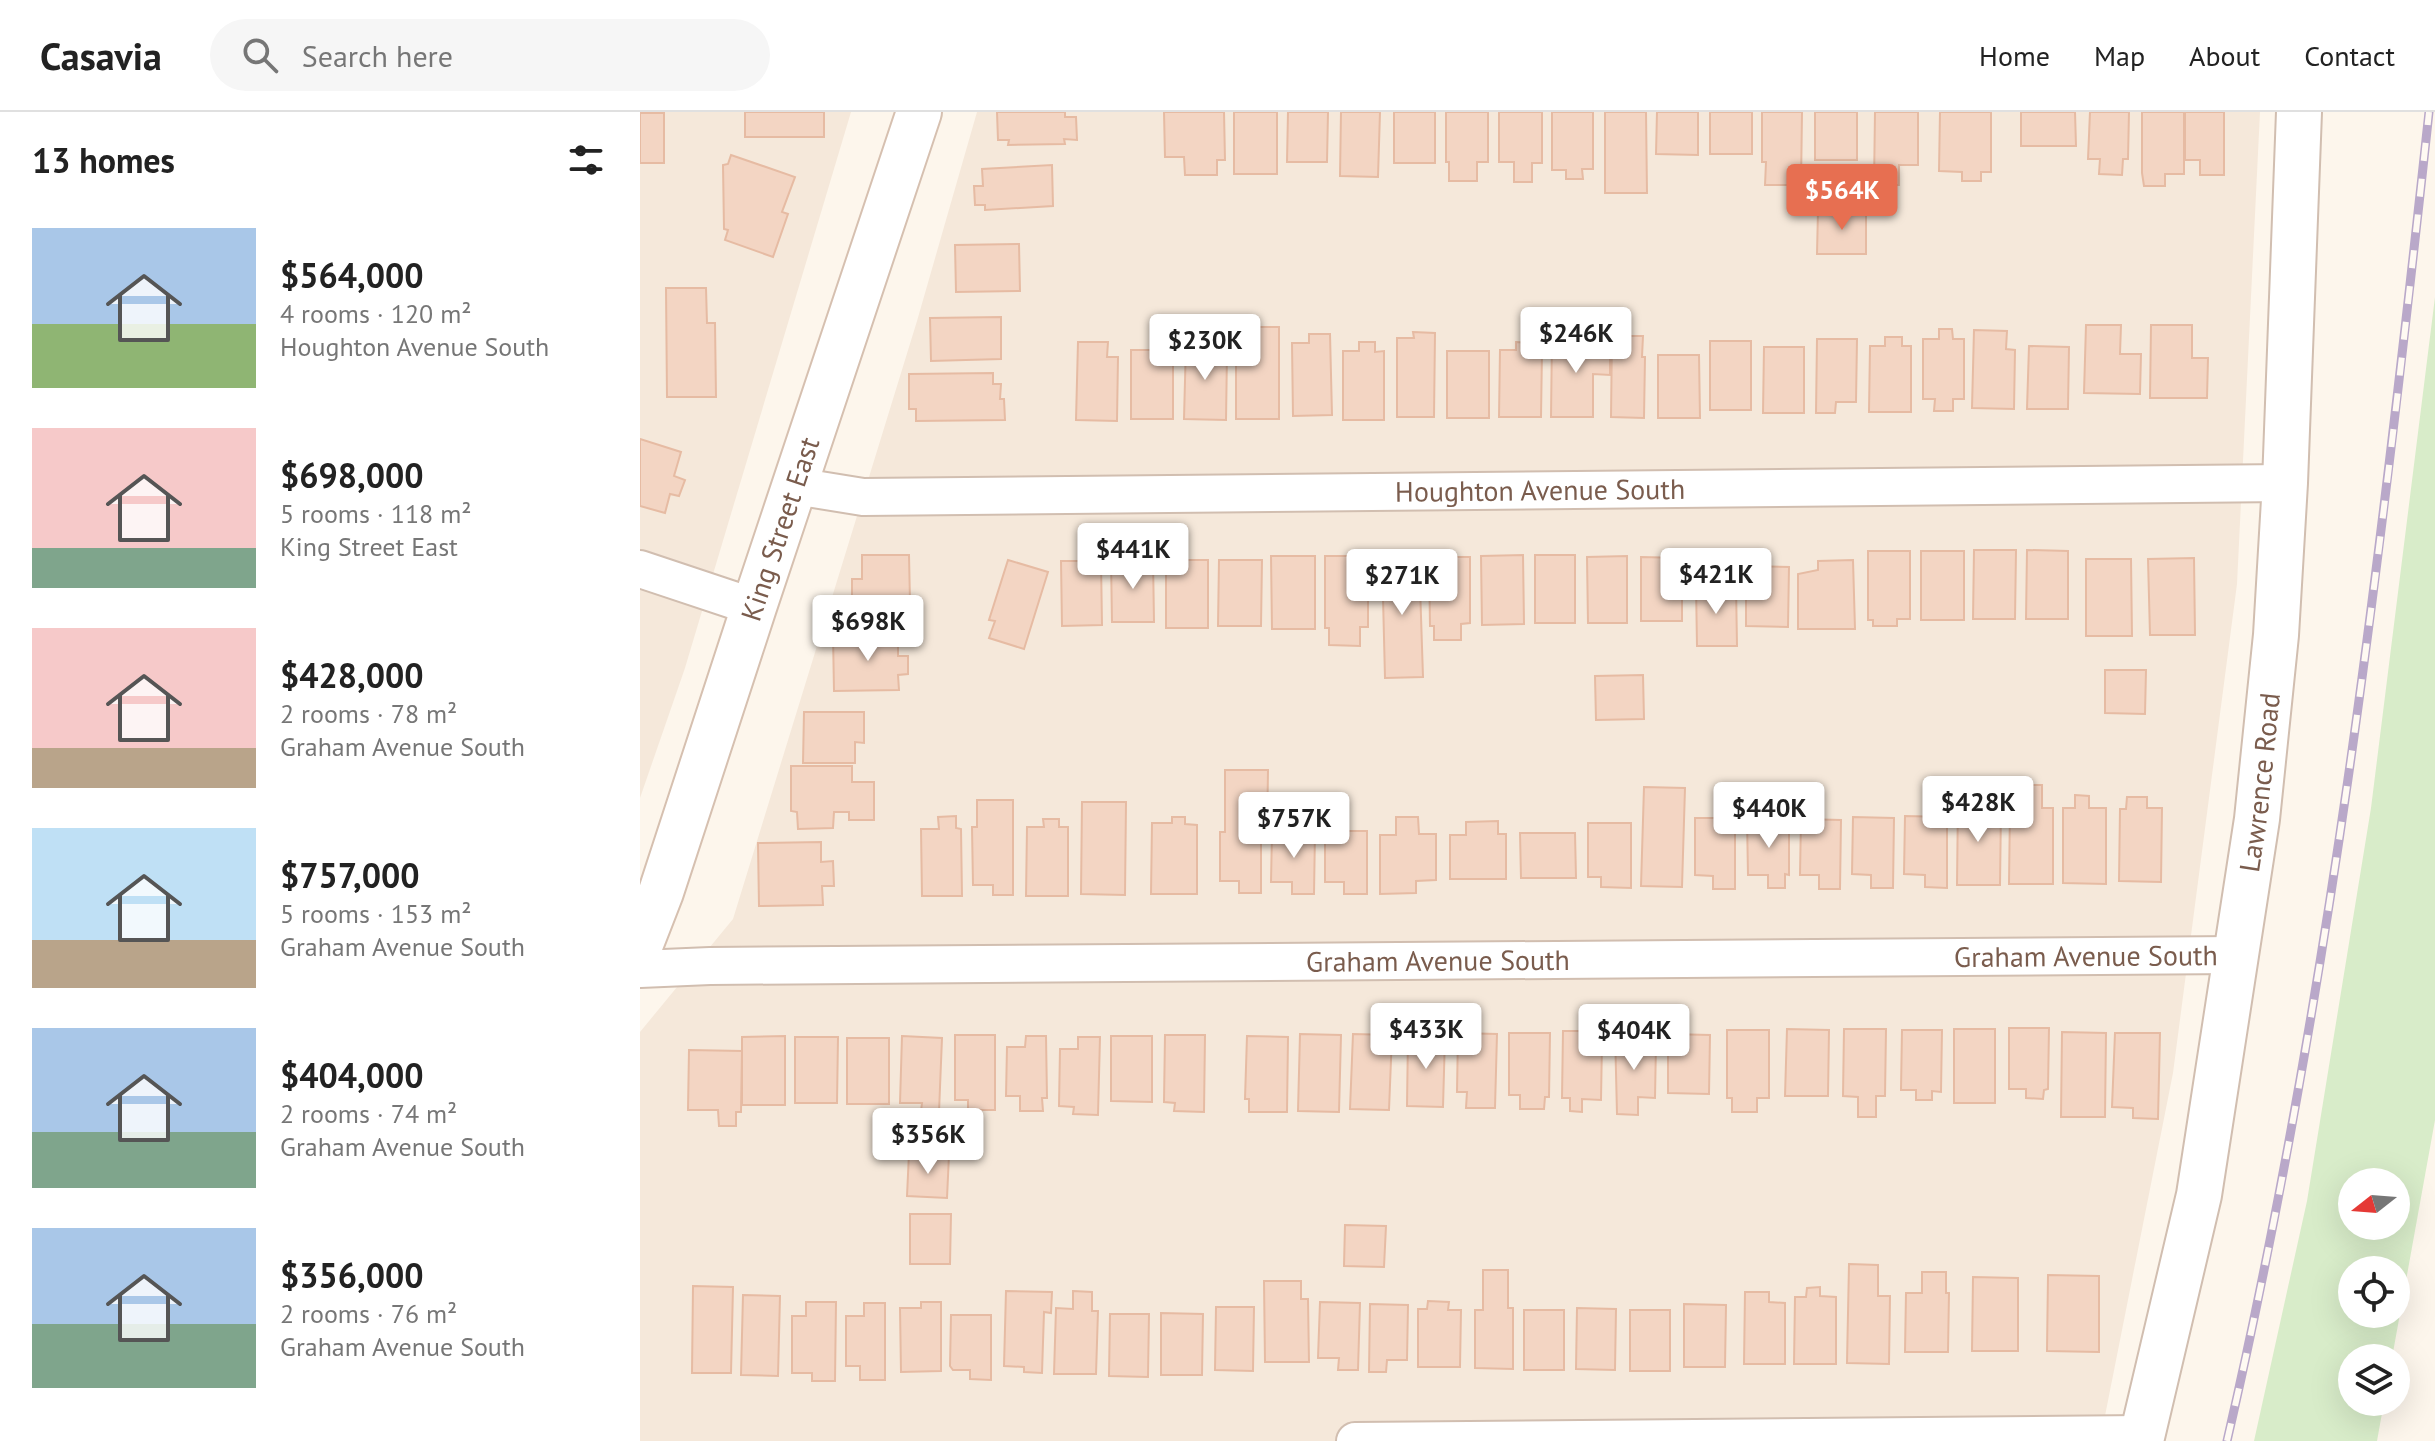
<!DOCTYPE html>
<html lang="en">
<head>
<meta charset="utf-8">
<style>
  :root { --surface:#fff; --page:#f6f6f6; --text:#222; --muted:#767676; --line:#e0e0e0; --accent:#e76f51 }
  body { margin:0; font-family:"PT Sans",sans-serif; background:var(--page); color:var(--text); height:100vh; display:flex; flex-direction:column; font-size:30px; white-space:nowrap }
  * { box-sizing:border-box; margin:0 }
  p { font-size:26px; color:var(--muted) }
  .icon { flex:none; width:44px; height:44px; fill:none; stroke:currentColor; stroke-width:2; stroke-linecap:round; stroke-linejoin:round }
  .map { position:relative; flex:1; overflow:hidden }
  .panel { display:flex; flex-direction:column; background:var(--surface); width:640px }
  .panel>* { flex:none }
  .needle { width:52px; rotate:253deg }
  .fabs { position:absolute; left:1698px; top:1056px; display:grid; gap:16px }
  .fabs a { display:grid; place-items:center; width:72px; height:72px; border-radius:50%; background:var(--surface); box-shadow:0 8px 32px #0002; font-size:40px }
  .price { position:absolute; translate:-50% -68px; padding:0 18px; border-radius:8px; background:#fff; color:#222; font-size:26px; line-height:52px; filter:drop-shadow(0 2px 4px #0008) }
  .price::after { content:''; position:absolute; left:50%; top:48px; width:24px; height:18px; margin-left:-12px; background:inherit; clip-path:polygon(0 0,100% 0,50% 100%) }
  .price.current { background:var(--accent); color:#fff }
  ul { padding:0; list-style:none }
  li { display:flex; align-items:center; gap:24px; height:200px; padding:0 32px }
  li span { display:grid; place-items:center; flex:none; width:224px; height:160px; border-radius:0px; color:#555 }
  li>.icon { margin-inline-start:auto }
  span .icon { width:96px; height:96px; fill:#fffc; stroke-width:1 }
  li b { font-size:34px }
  h2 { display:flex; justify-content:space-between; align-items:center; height:96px; padding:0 32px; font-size:34px }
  header { display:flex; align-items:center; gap:48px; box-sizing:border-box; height:112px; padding:0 40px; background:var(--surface); border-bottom:2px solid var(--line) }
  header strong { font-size:38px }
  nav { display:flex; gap:44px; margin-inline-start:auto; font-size:28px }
  .search { width:560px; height:72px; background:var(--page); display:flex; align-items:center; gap:20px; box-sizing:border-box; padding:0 28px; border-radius:44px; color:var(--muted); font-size:30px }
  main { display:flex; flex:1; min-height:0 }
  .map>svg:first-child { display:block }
</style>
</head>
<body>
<header>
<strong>Casavia</strong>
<div class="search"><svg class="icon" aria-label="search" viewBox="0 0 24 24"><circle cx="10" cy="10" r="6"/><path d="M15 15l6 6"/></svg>Search here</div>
<nav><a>Home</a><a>Map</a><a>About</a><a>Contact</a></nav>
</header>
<main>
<section class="panel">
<h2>13 homes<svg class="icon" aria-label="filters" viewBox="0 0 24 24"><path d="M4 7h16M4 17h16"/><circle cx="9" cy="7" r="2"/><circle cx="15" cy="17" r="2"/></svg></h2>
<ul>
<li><span style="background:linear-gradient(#a9c7e8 60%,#8fb573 0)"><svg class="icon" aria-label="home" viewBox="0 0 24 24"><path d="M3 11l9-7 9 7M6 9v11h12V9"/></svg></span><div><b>$564,000</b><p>4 rooms · 120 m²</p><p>Houghton Avenue South</p></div></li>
<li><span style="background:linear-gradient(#f6c9c9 75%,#7fa58c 0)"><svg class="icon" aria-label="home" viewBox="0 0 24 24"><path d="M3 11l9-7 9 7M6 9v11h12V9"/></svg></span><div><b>$698,000</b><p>5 rooms · 118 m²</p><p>King Street East</p></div></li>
<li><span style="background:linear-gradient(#f6c9c9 75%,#b9a48a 0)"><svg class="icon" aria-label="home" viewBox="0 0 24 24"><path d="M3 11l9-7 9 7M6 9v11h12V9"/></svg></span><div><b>$428,000</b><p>2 rooms · 78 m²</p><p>Graham Avenue South</p></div></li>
<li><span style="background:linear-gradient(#bfe0f5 70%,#b9a48a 0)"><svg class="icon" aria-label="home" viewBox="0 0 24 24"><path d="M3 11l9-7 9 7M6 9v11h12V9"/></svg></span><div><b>$757,000</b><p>5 rooms · 153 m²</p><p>Graham Avenue South</p></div></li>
<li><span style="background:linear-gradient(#a9c7e8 65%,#7fa58c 0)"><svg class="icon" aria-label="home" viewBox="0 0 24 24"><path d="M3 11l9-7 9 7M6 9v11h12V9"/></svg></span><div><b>$404,000</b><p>2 rooms · 74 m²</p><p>Graham Avenue South</p></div></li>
<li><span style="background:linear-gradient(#a9c7e8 60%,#7fa58c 0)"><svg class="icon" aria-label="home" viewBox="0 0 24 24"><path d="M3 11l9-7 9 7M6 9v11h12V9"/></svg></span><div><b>$356,000</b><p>2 rooms · 76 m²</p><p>Graham Avenue South</p></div></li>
</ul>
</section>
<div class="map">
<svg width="1795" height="1329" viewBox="0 0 1795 1329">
  <rect width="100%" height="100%" fill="#fdf6ec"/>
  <!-- residential -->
  <g fill="#f5e8da">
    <polygon points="0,0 211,0 45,556 0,686"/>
    <polygon points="337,0 1620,0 1597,472 1533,961 1460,1329 0,1329 0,920 93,807 277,209"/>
  </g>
  <!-- green -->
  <path fill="#d8ecc9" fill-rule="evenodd" d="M1795,185v823l-43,238h-40v44h32l-7,39h-123l53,-240 64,-393zM1712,1070h44v44h-44zM1712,1158h44v44h-44z"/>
  <!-- building -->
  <g fill="#f3d5c3" stroke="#e6bba3" stroke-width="2">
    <rect x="105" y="0" width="79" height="25"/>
    <polygon points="357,0 425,0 425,5 436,5 437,28 424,27 425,32 368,33 369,28 358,28"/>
    <polygon points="524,0 584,0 585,48 577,48 577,63 545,63 544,45 525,45"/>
    <rect x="594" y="0" width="43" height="62"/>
    <polygon points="648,0 688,0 687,50 647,50"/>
    <polygon points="701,0 740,0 738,65 700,64"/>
    <rect x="754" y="0" width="41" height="51"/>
    <polygon points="806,0 848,0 848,50 837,50 837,69 809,69 809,50 806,50"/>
    <polygon points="859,0 902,0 902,51 892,51 892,70 874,70 874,50 859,50"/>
    <polygon points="912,0 953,0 953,57 942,57 943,67 926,67 926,58 912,58"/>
    <polygon points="965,0 1006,0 1007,81 965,81"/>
    <polygon points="1017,0 1058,0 1058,43 1016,42"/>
    <rect x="1070" y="0" width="42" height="42"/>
    <polygon points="1122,0 1162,0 1161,73 1125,73 1126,50 1122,50"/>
    <rect x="1175" y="0" width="42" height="48"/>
    <polygon points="1235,0 1278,0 1278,53 1259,53 1259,73 1234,73"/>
    <polygon points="1300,0 1351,0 1351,60 1341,60 1341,69 1322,69 1322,60 1299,59"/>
    <polygon points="1381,0 1435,0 1436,34 1381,34"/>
    <polygon points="1450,0 1489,0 1488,47 1483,47 1482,63 1459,62 1460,47 1448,47"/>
    <polygon points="1502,0 1544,0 1544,62 1525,62 1525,74 1504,74 1502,61"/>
    <polygon points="1545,0 1584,0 1584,63 1560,63 1560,48 1545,48"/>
    <rect x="0" y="1" width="24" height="50"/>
    <polygon points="91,43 155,65 142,100 148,102 133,145 85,128 88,118 84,117 83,53 88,52"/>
    <polygon points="412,53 413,94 345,98 345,93 335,93 334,74 343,74 342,57"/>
    <polygon points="1178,98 1226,99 1226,142 1177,142"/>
    <polygon points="379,132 380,179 316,180 315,133"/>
    <polygon points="26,176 66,176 67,211 75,211 76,285 27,285"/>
    <polygon points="361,205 361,247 291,249 290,206"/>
    <polygon points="1446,213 1481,213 1480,242 1501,242 1500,282 1444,281"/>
    <polygon points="1511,213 1552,213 1552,246 1568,246 1567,286 1510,286"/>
    <rect x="596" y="215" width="43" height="92"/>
    <polygon points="1299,217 1312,217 1313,227 1324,227 1324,287 1313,287 1313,299 1294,299 1295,287 1283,287 1283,227 1299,227"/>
    <polygon points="1334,218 1367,219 1366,237 1375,238 1374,297 1332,296"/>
    <polygon points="773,220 795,221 794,305 757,305 757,226 774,226"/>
    <polygon points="669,222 690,222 692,303 653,304 652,231 669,231"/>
    <polygon points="912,224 944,225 944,236 950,236 950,228 970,228 970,263 953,262 953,305 911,305"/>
    <polygon points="972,224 1003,224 1002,245 1005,245 1004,306 971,305"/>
    <polygon points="1245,225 1262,225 1262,234 1271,234 1271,300 1229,300 1230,234 1245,234"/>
    <polygon points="1177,227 1217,227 1216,290 1196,290 1195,301 1176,301"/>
    <rect x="1070" y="229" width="41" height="69"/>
    <polygon points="438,230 468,230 467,245 478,245 477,309 436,308"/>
    <polygon points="719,230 735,230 735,240 744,239 744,308 703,308 703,239 719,239"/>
    <polygon points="876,230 889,231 889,239 902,239 901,305 859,305 860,238 876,238"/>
    <polygon points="546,231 577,231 577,241 587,241 586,308 544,307"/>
    <polygon points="1389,234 1429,235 1428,297 1387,297"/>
    <polygon points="1124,235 1164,235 1164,301 1123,301"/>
    <rect x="491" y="238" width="42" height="69"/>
    <rect x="807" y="239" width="42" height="67"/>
    <polygon points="1018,243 1059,243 1060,306 1018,306"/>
    <polygon points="353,261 353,272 361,272 360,287 364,287 365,308 276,309 276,297 269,297 269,262"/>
    <polygon points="0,327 41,340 34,364 45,368 39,384 30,382 25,401 0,394"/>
    <polygon points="1334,438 1376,438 1375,507 1333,507"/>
    <polygon points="1387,438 1428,439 1428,507 1386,507"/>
    <polygon points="1228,439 1270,439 1270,507 1257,507 1257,514 1233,514 1233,508 1228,508"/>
    <rect x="1281" y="439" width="43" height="69"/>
    <polygon points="222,443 269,443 270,490 260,490 261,507 222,506 222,487 212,486 212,467 222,467"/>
    <polygon points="883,443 884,512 842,513 841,444"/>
    <rect x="895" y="443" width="40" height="68"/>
    <polygon points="631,444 675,444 675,517 632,517"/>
    <polygon points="685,444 724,444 724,455 728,455 728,515 720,515 720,534 689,533 689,516 685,516"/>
    <polygon points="779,444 783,565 745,566 742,445"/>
    <polygon points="987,444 987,511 948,511 947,445"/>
    <polygon points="789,445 830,445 830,511 821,512 821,528 794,528 794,514 790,514"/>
    <polygon points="1001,445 1042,446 1042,509 1001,509"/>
    <polygon points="1554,446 1555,523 1510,523 1508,447"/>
    <polygon points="513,447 514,510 472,510 471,448"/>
    <polygon points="1446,447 1491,447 1492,524 1446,524"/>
    <polygon points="368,448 408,460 384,537 349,526 355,509 349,508"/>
    <rect x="526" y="448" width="42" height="68"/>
    <polygon points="579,448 622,448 621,514 578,514"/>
    <polygon points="1213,448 1215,517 1158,517 1158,462 1178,458 1178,449"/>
    <polygon points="421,449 461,449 462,513 422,514"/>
    <polygon points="1106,454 1149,455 1148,515 1106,514"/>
    <polygon points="1056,473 1096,473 1097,534 1057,534"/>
    <polygon points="258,522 258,544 268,544 268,562 258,563 259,578 194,579 193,523"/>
    <polygon points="1465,558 1506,558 1505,602 1465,601"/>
    <polygon points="1003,563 1004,607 956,608 955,564"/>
    <polygon points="164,600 224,600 224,631 215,630 215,651 163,651"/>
    <polygon points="151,654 212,654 212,670 234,670 234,708 209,708 209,700 194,700 193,716 158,717 157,700 151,699"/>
    <polygon points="585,658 628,658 627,724 621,724 621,781 599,781 599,769 580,769 580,720 585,720"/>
    <polygon points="1374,673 1402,673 1402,696 1413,696 1413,772 1369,772 1370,696 1374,697"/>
    <polygon points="1004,675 1045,676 1042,775 1001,774"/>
    <polygon points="1435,683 1449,684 1449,696 1466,696 1466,772 1423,771 1423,696 1435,696"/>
    <polygon points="1487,685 1507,685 1507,696 1522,696 1521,770 1479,769 1480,697 1486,697"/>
    <polygon points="1318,687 1340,687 1340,696 1361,696 1360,773 1317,773"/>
    <polygon points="337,688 373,688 373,783 353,783 353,773 333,773 332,715 337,715"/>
    <polygon points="442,690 486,690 485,783 441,782"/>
    <polygon points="316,704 316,716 321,717 322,784 282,784 281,717 299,717 298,705"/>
    <polygon points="1265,704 1307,705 1307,776 1285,775 1285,763 1264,762"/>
    <polygon points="532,705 545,705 545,712 557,713 557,782 511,782 512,711 532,711"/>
    <polygon points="756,705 778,705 779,722 796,722 796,768 776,769 776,781 740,782 740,723 756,723"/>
    <polygon points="1213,705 1254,706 1253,776 1231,776 1231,763 1212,762"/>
    <polygon points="1055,706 1095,706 1095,777 1073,777 1073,764 1055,763"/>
    <polygon points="403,707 419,707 419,715 428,715 428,784 386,784 387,715 404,715"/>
    <polygon points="1107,707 1149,707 1149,763 1145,762 1145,776 1128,776 1128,763 1108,763"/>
    <polygon points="1161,707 1201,708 1200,777 1179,777 1179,763 1160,763"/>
    <polygon points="858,709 858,722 866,722 866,767 810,767 810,723 826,723 826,710"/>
    <polygon points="948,711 991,711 991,776 961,775 961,765 948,765"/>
    <polygon points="685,719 727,719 727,782 704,782 704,770 685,770"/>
    <polygon points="632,720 675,720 674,782 652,782 652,770 631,770"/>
    <polygon points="880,721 935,721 936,766 881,766"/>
    <polygon points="181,730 181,750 193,749 194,774 182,774 183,793 119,794 118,731"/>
    <polygon points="1369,916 1409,916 1408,977 1404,978 1403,987 1386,986 1386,977 1369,977"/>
    <polygon points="1147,917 1189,918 1188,984 1145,984"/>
    <polygon points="1204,917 1246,917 1245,984 1236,984 1236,1005 1218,1005 1218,985 1203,984"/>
    <rect x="1314" y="917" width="41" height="74"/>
    <polygon points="1087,918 1129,918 1129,986 1117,986 1117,1000 1092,1000 1092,986 1087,986"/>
    <polygon points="1262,918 1302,918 1301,980 1292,979 1292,988 1276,988 1276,978 1261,978"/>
    <polygon points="923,919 944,919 943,929 962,930 961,988 942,987 942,1000 930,999 930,986 922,986"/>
    <polygon points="975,919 997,920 997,931 1016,931 1015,986 998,985 998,1003 977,1002"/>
    <polygon points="1422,920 1466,921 1465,1005 1421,1005"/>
    <polygon points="818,921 857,922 855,996 826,996 827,980 817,980"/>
    <polygon points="869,921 910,921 909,985 905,985 904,997 880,997 880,983 869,983"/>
    <polygon points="1475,921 1520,921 1518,1007 1493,1006 1493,996 1472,995"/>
    <polygon points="660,922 701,923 699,1000 658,999"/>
    <polygon points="713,922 752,923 749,998 710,997"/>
    <polygon points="1028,922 1070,923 1069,982 1028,981"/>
    <polygon points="315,923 355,923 355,998 328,998 328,988 315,988"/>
    <polygon points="525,923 565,923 564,1000 534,999 535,991 524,990"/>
    <polygon points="768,923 805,924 803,995 767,994"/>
    <polygon points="145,924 145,993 102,993 102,925"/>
    <polygon points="262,924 302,926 299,1000 281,999 282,991 260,991"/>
    <polygon points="386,924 406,924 407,986 402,986 403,999 380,999 380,984 366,984 367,935 385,935"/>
    <polygon points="471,924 512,924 512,990 471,989"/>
    <polygon points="607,924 648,925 647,1000 609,1000 609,987 605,987"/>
    <polygon points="155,925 198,925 197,991 155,991"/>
    <polygon points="438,925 460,925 458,1003 433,1002 434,995 419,994 420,937 438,937"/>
    <rect x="207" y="926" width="42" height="66"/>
    <polygon points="49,938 102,939 101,1000 96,1000 96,1014 79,1014 78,998 48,998"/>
    <polygon points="269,1041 309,1043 307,1086 267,1084"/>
    <polygon points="270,1102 311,1102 310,1152 270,1152"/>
    <polygon points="705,1113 746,1114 744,1155 704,1154"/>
    <polygon points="1209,1152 1238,1153 1238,1184 1250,1184 1249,1252 1207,1251"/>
    <polygon points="843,1158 868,1158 868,1196 873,1196 873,1257 835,1256 835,1198 843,1198"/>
    <polygon points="1282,1160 1306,1160 1306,1181 1309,1181 1308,1240 1265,1240 1266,1181 1282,1181"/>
    <polygon points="1408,1163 1459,1164 1459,1240 1407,1239"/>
    <polygon points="1333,1165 1378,1166 1378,1239 1332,1239"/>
    <polygon points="624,1169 661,1169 661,1187 668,1187 669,1250 625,1250"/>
    <polygon points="53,1174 93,1175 91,1261 52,1261"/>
    <polygon points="1180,1175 1180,1184 1196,1185 1196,1252 1154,1252 1155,1185 1166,1185 1167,1176"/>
    <polygon points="366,1179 412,1180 411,1201 404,1200 402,1261 384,1260 384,1255 364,1254"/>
    <polygon points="433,1179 452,1180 452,1199 458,1199 456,1262 414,1262 416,1196 433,1197"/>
    <polygon points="1105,1180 1129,1180 1129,1190 1145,1191 1145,1252 1104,1252"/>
    <polygon points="103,1183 140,1184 138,1264 101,1263"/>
    <polygon points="788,1189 809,1190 808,1198 821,1198 820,1255 778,1255 778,1197 787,1197"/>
    <polygon points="166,1190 196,1190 195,1269 172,1269 172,1261 152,1261 152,1204 166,1204"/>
    <polygon points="281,1190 301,1190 301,1259 261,1260 260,1196 281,1196"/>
    <polygon points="680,1190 720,1191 718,1258 698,1258 699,1246 678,1246"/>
    <polygon points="224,1191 245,1191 245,1268 220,1268 220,1254 206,1254 206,1204 224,1204"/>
    <polygon points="730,1192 768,1193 767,1248 747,1248 746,1260 729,1260"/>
    <polygon points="1044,1192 1086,1193 1085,1255 1044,1255"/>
    <polygon points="576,1195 614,1195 613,1259 575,1258"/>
    <polygon points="937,1196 976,1197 975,1258 936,1257"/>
    <rect x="884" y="1198" width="40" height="60"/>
    <rect x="990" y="1198" width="40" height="61"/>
    <polygon points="521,1201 563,1202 562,1263 521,1263"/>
    <polygon points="470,1202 509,1202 508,1265 469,1264"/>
    <polygon points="311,1203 351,1203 351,1268 330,1267 330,1258 313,1258 310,1254"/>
  </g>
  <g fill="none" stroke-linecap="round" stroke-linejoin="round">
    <!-- minor casing -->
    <g stroke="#d1beb0" stroke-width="40">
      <g id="minor">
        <path id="s1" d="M155,374l68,11 1422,-14"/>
        <polyline points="0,457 114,495"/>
        <path id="s2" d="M0,857l70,-3 1527,-11"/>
        <polyline points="715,1329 1503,1322"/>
      </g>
    </g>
    <!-- tertiary casing -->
    <g stroke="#d1beb0" stroke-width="48">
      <g id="tertiary">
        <path id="s3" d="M1501,1329l58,-246 58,-376 19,-184 9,-152 14,-371"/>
      </g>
    </g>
    <!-- secondary casing -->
    <g stroke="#d6c0b0" stroke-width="48">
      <g id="secondary">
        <path id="s4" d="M0,834l21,-54 93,-285 165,-495"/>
      </g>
    </g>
    <!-- minor -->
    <use href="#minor" stroke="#fff" stroke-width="36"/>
    <!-- tertiary -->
    <use href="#tertiary" stroke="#fff" stroke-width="44"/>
    <!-- secondary -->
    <use href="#secondary" stroke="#fff" stroke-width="44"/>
    <!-- rail casing -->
    <g stroke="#b9a8c9" stroke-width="9">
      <path id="rail" d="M1587,1329c101,-437 154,-883 202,-1329"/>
    </g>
    <!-- rail -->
    <use href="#rail" stroke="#fffaf3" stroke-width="6" stroke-dasharray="18" stroke-linecap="butt"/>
  </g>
  <g text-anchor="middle" stroke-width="8" stroke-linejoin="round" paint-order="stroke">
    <!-- street labels -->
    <g font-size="28" fill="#7a5c4d" stroke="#fffaf3">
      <text dy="10" stroke="none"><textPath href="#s1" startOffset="746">Houghton Avenue South</textPath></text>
      <text dy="10" stroke="none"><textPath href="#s4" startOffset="440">King Street East</textPath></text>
      <text dy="10" stroke="none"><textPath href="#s3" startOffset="670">Lawrence Road</textPath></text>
      <text dy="10" stroke="none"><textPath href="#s2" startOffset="1446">Graham Avenue South</textPath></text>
      <text dy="10" stroke="none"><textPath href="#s2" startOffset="798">Graham Avenue South</textPath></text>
    </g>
  </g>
</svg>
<div class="fabs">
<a><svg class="needle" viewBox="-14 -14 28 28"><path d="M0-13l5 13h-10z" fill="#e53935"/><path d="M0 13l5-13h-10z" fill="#767676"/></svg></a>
<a><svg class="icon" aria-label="locate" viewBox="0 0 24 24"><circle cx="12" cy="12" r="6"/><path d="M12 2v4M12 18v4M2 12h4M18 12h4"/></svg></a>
<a><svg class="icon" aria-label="layers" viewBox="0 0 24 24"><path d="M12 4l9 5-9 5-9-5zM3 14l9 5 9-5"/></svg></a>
</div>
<b class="price current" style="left:1202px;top:120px">$564K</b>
<b class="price" style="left:936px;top:263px">$246K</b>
<b class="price" style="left:565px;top:270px">$230K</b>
<b class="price" style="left:493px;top:479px">$441K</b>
<b class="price" style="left:1076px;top:504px">$421K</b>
<b class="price" style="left:762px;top:505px">$271K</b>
<b class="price" style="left:228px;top:551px">$698K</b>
<b class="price" style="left:1338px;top:732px">$428K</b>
<b class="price" style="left:1129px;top:738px">$440K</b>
<b class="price" style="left:654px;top:748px">$757K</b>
<b class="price" style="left:786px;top:959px">$433K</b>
<b class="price" style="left:994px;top:960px">$404K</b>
<b class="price" style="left:288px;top:1064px">$356K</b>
</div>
</main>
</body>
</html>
